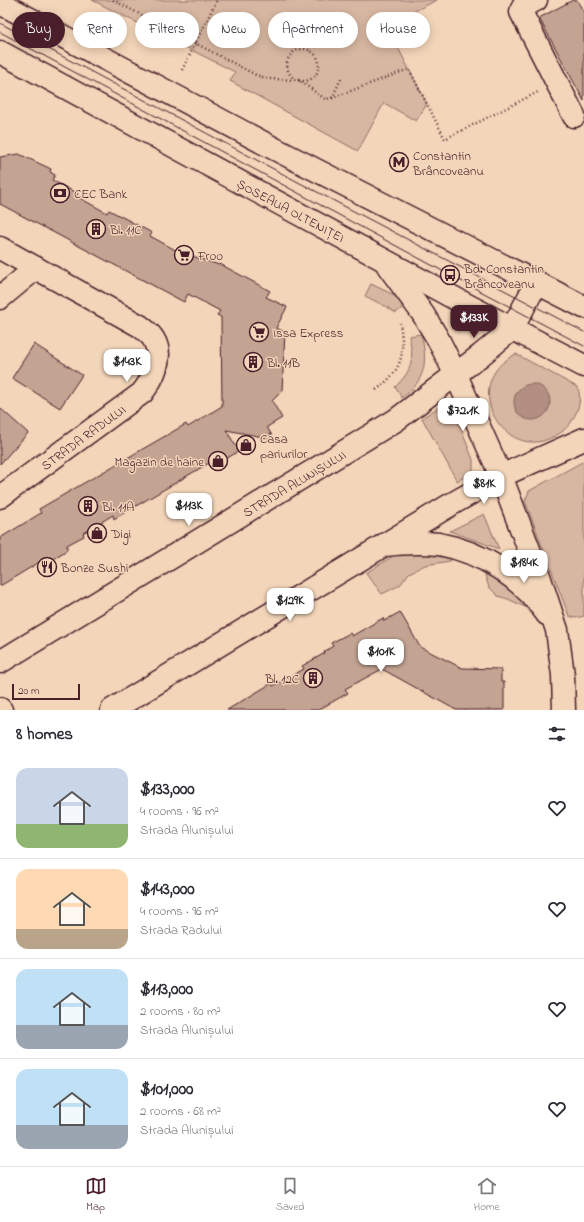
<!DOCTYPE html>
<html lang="en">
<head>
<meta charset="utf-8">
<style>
  :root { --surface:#fff; --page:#f2f2f3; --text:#2b2b33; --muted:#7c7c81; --line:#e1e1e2; --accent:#4a1f2b }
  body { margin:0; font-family:"Indie Flower",sans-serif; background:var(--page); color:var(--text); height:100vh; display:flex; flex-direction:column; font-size:15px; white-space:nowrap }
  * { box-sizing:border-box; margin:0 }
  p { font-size:13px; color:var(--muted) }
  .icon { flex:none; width:22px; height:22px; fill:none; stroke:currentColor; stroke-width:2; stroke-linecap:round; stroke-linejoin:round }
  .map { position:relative; height:710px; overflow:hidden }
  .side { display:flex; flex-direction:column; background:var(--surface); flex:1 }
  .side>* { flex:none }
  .guide { position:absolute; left:12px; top:12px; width:560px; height:36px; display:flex; gap:8px }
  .scale { position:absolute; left:12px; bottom:10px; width:68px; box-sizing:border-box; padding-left:4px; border:2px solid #4a1f2b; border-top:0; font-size:11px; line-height:14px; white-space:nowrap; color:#4a1f2b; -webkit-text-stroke:3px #f3d5b9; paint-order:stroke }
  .price { position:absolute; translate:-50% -34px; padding:0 9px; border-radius:8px; background:#fff; color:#222; font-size:13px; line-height:26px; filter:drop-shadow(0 1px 2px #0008) }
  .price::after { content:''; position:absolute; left:50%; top:24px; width:12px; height:9px; margin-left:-6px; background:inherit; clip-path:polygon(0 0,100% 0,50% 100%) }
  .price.current { background:var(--accent); color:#fff }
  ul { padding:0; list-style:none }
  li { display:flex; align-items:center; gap:12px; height:100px; padding:0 16px }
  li+li { border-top:1px solid var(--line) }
  li span { display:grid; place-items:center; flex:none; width:112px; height:80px; border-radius:12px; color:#555 }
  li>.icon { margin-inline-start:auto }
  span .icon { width:48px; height:48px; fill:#fffc; stroke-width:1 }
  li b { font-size:17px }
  h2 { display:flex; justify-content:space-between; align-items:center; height:48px; padding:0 16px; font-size:17px }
  .tag { padding:0 14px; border-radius:18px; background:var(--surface); box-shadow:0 2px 10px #0003; font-size:14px; line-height:36px }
  .tag.current { background:var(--accent); color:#fff }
  .dock { display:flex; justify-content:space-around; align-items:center; height:56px; border-top:1px solid var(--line); background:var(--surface); font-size:11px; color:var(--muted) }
  .dock a { display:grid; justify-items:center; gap:2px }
  .dock .current { color:var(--accent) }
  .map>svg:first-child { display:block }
</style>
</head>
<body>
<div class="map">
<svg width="584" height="710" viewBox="0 0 584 710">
  <rect width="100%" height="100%" fill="#f3d5b9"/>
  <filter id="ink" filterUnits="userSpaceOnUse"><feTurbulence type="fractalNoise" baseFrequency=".025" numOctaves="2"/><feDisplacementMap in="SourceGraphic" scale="8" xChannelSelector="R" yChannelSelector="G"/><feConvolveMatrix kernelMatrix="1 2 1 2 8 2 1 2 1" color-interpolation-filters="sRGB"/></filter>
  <g filter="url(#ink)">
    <!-- green -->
    <g fill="#d7b7a1" stroke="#906b66">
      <polygon points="92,0 437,0 380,28 391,34 427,104 416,121 384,103 358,151 230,81 235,72"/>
      <polygon points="371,284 392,294 401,301 402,308 396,313 385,306 365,296"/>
      <path d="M421,334c7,28 5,46 -19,64l-7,-11c18,-17 19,-27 14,-51z"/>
      <path d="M516,354l61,33c6,11 1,23 -4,32 -5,9 -12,14 -20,18 -49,26 -96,-54 -37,-83z"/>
      <polygon points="450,400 473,460 473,472 457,481 422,418"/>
      <polygon points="584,461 584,616 576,618 569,616 525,501 529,491"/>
      <polygon points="484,514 499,549 450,531"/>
      <polygon points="413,550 462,553 450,561 425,565 409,573 400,585 382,594 366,573 393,556"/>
      <polygon points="488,568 511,586 525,607 508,599 498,596 489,587 485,576"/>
    </g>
    <!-- water -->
    <circle fill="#b28f82" stroke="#88625f" cx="532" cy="402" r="18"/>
    <!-- building -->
    <g fill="#c3a392" stroke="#4a1f2b">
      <polygon points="573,0 577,0 584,13 584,101 539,18"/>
      <polygon points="19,154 51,169 50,172 55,175 52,180 78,194 76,196 107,213 109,210 128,220 152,233 150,236 181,253 182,250 195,257 219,265 220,264 270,291 266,297 287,307 276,328 285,332 282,391 272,401 282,418 267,427 274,439 226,430 239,451 221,462 220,459 211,464 209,463 114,519 113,515 83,533 84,536 67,545 67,550 45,564 43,560 0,586 0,538 41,513 39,509 186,424 188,427 222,406 221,317 217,315 220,311 188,294 184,302 0,204 0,157"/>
      <polygon points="34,344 82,375 60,408 12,378"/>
      <polygon points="0,408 28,433 0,464"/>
      <polygon points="400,612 420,647 462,668 501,669 501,682 504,682 504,710 456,710 382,669 345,689 348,693 318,710 227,710 272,683 273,686 304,669 302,666 325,653 324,652 333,646 331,643 350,633 352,636 383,618 384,621"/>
    </g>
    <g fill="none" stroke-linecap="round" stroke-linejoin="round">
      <!-- minor casing -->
      <g stroke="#4a1f2b" stroke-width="25">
        <g id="minor">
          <polyline points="536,0 523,6 521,12 574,116"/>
          <path d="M0,248l140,78c5,4 11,8 14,14 10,17 -1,39 -12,53l-142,104"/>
          <polyline points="0,298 36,268"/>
          <polyline points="0,662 396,420 481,355 512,329 537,282"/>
          <polyline points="0,709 1,710"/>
          <polyline points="112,710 450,505 501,476 584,439"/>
        </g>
      </g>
      <!-- major casing -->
      <g stroke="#4a1f2b" stroke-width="25">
        <g id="major">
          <polyline points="0,3 275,149 584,307"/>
          <polyline points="0,52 467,305 584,366"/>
          <polyline points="388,266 423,314 438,339 456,375 501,476 538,573 557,630 563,675 564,710"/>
          <path d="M384,545c18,-2 37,-3 55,-1 43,8 83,34 108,70"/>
        </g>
      </g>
      <!-- path -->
      <g stroke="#4a1f2b" stroke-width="2.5" stroke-dasharray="1 3" stroke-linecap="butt">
        <polyline points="113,0 256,75 269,79 299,80 325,99 332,98 409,69 445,139 538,92"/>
        <circle cx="303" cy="65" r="16"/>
        <polyline points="182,70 217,0"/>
        <polyline points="332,98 341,79"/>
        <path d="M376,390c27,-20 29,-35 24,-67"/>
      </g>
      <!-- minor -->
      <use href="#minor" stroke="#f3d5b9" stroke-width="22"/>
      <!-- major -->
      <use href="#major" stroke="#f3d5b9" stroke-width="22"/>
      <!-- tram -->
      <g stroke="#4a1f2b" stroke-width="1">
        <polyline points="0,23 281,173 584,332"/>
        <polyline points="0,32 450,275 584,346"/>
      </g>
    </g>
  </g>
  <!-- icons -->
  <defs>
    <g id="metro-ring" transform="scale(1)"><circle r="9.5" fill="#f3d5b9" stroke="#4a1f2b" stroke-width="1.5"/><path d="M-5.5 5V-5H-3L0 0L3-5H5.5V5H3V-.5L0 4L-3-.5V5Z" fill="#4a1f2b"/></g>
    <g id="bank-ring" transform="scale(1)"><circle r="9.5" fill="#f3d5b9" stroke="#4a1f2b" stroke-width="1.5"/><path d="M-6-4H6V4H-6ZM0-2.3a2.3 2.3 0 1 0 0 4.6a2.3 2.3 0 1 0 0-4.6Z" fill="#4a1f2b"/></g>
    <g id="building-ring" transform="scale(1)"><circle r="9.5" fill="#f3d5b9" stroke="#4a1f2b" stroke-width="1.5"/><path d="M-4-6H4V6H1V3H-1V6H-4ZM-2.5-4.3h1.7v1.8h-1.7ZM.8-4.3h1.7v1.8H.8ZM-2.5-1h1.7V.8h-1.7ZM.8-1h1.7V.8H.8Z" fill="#4a1f2b"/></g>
    <g id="supermarket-ring" transform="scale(1)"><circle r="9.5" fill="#f3d5b9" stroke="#4a1f2b" stroke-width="1.5"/><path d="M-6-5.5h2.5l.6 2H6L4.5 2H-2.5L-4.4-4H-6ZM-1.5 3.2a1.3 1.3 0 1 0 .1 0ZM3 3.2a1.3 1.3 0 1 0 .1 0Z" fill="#4a1f2b"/></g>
    <g id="bus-ring" transform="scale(1)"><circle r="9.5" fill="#f3d5b9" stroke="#4a1f2b" stroke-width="1.5"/><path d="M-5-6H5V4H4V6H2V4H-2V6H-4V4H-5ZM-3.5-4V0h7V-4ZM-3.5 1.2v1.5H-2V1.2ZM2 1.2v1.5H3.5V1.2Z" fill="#4a1f2b"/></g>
    <g id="shop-ring" transform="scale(1)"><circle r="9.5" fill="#f3d5b9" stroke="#4a1f2b" stroke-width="1.5"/><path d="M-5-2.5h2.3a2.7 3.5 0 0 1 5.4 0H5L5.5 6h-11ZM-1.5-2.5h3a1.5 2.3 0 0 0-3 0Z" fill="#4a1f2b"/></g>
    <g id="restaurant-ring" transform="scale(1)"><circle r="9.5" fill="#f3d5b9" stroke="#4a1f2b" stroke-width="1.5"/><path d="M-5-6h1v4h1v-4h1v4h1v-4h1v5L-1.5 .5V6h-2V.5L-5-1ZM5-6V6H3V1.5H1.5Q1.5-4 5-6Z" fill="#4a1f2b"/></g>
  </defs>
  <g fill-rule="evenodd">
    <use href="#metro-ring" x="399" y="162"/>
    <use href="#bank-ring" x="60" y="193"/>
    <use href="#building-ring" x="96" y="229"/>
    <use href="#supermarket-ring" x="184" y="255"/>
    <use href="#bus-ring" x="450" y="275"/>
    <use href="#supermarket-ring" x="259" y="332"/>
    <use href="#building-ring" x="253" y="362"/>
    <use href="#shop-ring" x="246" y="445"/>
    <use href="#shop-ring" x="218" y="461"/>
    <use href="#building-ring" x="88" y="506"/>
    <use href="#shop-ring" x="97" y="533"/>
    <use href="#restaurant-ring" x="47" y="567"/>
    <use href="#building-ring" x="313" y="678"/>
  </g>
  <g text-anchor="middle" stroke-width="3" stroke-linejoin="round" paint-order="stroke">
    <!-- poi labels -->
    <g font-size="13" fill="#4a1f2b" stroke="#f3d5b9" text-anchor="start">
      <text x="413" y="160">Constantin<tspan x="413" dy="15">Brâncoveanu</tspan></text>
      <text x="74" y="198">CEC Bank</text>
      <text x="110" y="234">Bl. 11C</text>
      <text x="198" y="260">Froo</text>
      <text x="464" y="273">Bd. Constantin<tspan x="464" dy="15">Brâncoveanu</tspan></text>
      <text x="273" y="337">Issa Express</text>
      <text x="267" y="367">Bl. 11B</text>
      <text x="260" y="443">Casa<tspan x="260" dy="15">pariurilor</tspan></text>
      <text x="204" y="466" text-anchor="end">Magazin de haine</text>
      <text x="102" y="511">Bl. 11A</text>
      <text x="111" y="538">Digi</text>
      <text x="61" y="572">Bonze Sushi</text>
      <text x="299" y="683" text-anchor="end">Bl. 12C</text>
    </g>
    <!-- street labels -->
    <g font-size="13" fill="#4a1f2b" stroke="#f3d5b9">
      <text transform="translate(291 210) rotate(28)" y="5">ȘOSEAUA OLTENIȚEI</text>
      <text transform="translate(83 437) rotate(-36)" y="5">STRADA RADULUI</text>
      <text transform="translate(294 483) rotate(-31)" y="5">STRADA ALUNIȘULUI</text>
    </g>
  </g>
</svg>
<div class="scale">20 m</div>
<b class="price current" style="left:474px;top:339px">$133K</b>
<b class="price" style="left:127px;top:383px">$143K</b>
<b class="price" style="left:463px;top:432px">$72.1K</b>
<b class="price" style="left:484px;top:505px">$81K</b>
<b class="price" style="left:189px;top:527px">$113K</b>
<b class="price" style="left:524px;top:584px">$184K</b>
<b class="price" style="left:290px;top:622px">$129K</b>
<b class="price" style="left:381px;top:673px">$101K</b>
<div class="guide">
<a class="tag current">Buy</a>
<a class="tag">Rent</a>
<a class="tag">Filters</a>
<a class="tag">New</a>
<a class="tag">Apartment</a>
<a class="tag">House</a>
</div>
</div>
<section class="side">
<h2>8 homes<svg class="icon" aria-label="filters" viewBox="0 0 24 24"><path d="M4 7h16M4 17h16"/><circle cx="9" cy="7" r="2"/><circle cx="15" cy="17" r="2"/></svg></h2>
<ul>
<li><span style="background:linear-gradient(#c9d6e8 70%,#8fb573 0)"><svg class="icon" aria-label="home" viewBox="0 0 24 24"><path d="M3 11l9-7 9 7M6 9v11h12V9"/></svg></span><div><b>$133,000</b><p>4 rooms · 96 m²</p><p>Strada Alunișului</p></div><svg class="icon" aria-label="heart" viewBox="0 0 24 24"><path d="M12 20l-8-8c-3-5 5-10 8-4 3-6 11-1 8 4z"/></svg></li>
<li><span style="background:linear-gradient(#ffd9b3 75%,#b9a48a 0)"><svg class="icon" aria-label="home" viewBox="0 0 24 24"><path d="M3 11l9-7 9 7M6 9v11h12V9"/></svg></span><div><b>$143,000</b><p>4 rooms · 96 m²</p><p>Strada Radului</p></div><svg class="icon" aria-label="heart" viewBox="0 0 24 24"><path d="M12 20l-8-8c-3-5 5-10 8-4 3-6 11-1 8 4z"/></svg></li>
<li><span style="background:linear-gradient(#bfe0f5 70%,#9aa5b1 0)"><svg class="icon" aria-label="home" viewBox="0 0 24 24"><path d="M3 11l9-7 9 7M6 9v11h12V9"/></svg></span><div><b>$113,000</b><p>2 rooms · 80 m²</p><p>Strada Alunișului</p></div><svg class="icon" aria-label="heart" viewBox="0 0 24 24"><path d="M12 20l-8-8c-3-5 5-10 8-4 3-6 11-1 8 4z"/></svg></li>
<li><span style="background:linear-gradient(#bfe0f5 70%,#9aa5b1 0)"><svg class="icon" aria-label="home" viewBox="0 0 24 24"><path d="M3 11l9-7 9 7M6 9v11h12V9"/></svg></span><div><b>$101,000</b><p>2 rooms · 68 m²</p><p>Strada Alunișului</p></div><svg class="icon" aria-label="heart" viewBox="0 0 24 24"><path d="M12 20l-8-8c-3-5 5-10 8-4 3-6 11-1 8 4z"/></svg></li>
</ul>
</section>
<nav class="dock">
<a class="current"><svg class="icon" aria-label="map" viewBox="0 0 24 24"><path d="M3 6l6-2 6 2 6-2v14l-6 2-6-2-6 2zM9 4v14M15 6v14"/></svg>Map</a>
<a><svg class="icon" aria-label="saved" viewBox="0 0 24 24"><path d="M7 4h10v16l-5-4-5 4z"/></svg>Saved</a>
<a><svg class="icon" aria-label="home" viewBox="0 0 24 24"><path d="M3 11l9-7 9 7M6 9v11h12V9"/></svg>Home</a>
</nav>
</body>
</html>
